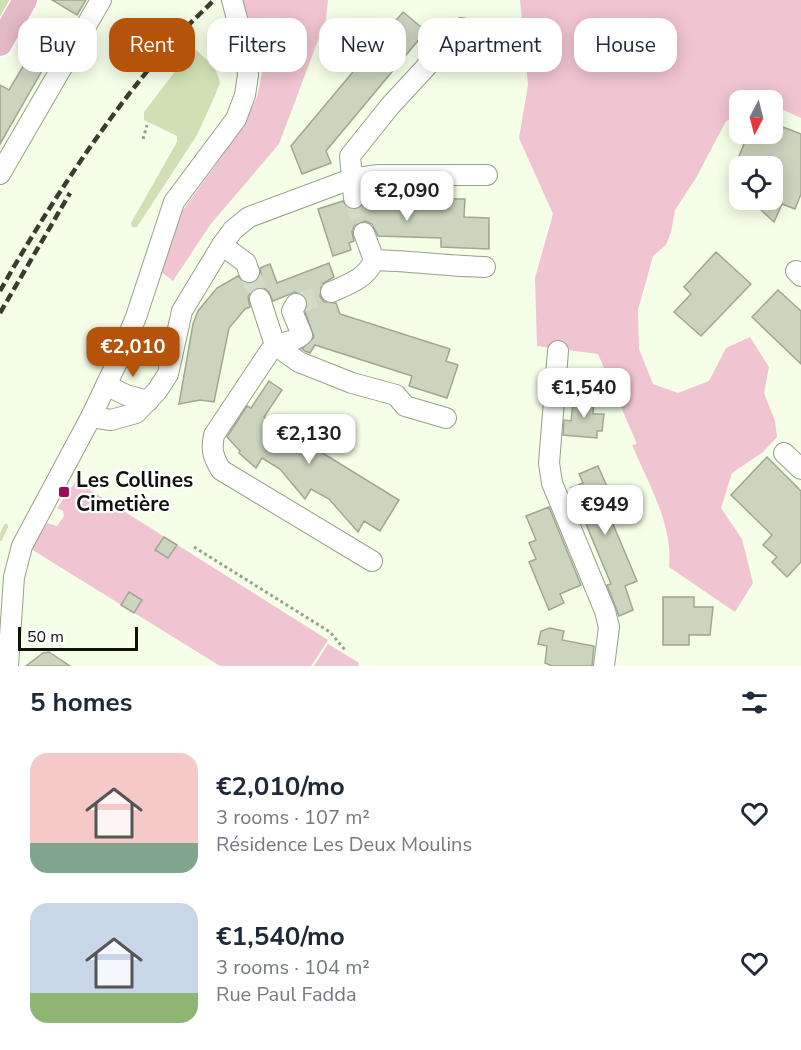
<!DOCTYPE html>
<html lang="en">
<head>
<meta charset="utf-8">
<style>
  :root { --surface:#fff; --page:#f6f6f7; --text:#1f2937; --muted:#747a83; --accent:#b45309 }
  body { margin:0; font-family:"Nunito Sans",sans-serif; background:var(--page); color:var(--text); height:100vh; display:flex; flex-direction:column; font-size:22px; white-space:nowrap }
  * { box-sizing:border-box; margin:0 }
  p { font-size:20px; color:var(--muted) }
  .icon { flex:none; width:33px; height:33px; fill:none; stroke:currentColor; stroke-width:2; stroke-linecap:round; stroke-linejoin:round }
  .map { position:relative; height:666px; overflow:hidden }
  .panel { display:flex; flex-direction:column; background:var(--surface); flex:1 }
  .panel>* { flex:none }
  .top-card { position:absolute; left:18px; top:18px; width:765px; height:54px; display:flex; gap:12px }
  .needle { width:39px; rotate:187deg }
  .controls { position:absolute; left:729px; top:90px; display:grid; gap:12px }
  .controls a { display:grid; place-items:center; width:54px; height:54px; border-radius:12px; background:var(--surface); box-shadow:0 3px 15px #0003; font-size:30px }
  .scale { position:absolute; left:18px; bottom:15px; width:120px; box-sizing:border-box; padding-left:6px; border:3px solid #0f120a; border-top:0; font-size:16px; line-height:21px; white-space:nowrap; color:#0f120a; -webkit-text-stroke:4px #fff; paint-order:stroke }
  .price { position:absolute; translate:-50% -51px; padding:0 14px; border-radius:12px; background:#fff; color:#222; font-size:20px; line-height:39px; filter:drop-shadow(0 2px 3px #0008) }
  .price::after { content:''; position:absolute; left:50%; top:36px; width:18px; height:14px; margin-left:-9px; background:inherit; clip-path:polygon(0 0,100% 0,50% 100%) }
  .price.selected { background:var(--accent); color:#fff }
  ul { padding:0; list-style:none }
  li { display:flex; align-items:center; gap:18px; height:150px; padding:0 30px }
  li span { display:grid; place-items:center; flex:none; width:168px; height:120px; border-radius:18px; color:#555 }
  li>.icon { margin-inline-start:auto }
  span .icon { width:72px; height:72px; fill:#fffc; stroke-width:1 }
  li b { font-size:26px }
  h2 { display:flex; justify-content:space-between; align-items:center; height:72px; padding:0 30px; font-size:26px }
  .pill { padding:0 21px; border-radius:18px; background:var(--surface); box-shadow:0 3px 15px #0003; font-size:21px; line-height:54px }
  .pill.selected { background:var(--accent); color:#fff }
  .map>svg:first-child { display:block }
</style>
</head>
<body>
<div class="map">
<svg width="801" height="666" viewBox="0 0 801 666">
  <rect width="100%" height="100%" fill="#f5fee7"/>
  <!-- green -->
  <g fill="#f0c4d0">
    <polygon points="243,0 328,0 326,19 279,144 210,225 173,281 160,271 178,217 243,127 257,97 262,73"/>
    <path d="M520,0h281v118l-22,-10h-6l-1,-8h-32l-1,15 -13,6 -30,57 -21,32 -4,22 -5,13 -13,11 -15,54 1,39 14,35 25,9 31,-12 17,-33 24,-11 19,30 -5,26 11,28 2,16 -14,15 -31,21 -11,35 21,31 11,44 -18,29 -66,-45c4,-43 -20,-82 -37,-122l5,-1 -39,-90 -61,-8 -2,-68 18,-64 -34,-76 9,-53z"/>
    <polygon points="76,481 328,640 311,666 220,666 31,549 47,523 57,526 64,516 63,511 57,508"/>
    <polygon points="328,644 359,663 358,666 314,666"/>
  </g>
  <!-- water -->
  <polygon fill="#d0e0b4" points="196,50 214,66 220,82 217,91 197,135 137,227 132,227 131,223 177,142 177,136 144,120 144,112 190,52"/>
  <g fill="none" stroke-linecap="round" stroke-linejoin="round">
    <!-- stream -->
    <polyline stroke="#d0e0b4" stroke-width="4.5" points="0,539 6,526"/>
    <!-- river -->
    <polyline stroke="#d0e0b4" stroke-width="28" points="0,5 3,0"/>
  </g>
  <!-- building -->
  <g fill="#ccd4be" stroke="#9fa792" stroke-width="1.5">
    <polygon points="52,0 86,0 77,15"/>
    <polygon points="403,12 426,31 326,151 331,163 302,174 291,146"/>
    <polygon points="31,53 47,62 0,144 0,85 9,90"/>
    <polygon points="783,127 801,134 801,194 795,209 782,204 774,222 750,200 772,200 772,166 735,166 748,134 765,134 778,139"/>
    <polygon points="366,198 465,199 464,217 489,218 489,249 441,247 441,238 378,236 372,224 365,221 354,226 352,232 354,241 349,243 351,250 333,256 318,209 343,201 349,209 356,210 361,207"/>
    <polygon points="716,252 751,284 701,336 674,312 691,294 684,287"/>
    <polygon points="329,263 334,277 322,284 320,296 324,302 336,303 340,314 450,349 446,361 458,365 447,398 409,386 412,376 315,345 310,353 305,351 302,349 314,337 305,312 308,305 306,297 295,292 273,301 268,291 262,287 251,291 248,297 250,307 245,309 229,328 214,402 200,400 179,404 193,324 198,311 217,288 238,276 246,284 253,283 261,275 260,268 270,264 277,283"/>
    <polygon points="778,290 801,311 801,364 752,317"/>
    <polygon points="269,381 282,390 264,417 399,500 380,531 364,521 358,532 329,499 311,489 305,499 280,469 262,458 256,468 239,453 240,451 227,437 247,406 251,408"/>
    <polygon points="574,394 594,396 593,414 604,414 602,431 597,431 597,438 563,435 564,420 571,421"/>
    <polygon points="767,457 801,491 801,562 787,577 772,562 777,557 763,545 772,535 731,495"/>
    <polygon points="598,466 612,498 606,500 613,516 610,517 637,581 625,586 633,610 619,616 607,585 611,584 571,488 583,483 579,474"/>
    <polygon points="549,507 581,585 560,594 564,603 549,610 529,562 536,559 529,543 536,540 526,516"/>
    <polygon points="164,537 177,545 168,558 155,550"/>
    <polygon points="129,592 142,600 134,613 121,605"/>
    <polygon points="663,597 694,597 694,607 713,607 710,635 689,635 689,645 663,645"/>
    <polygon points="550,628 564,631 562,640 594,646 592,666 552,666 545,663 547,646 538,644 541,631"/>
    <polygon points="49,652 70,666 26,666 43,653"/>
  </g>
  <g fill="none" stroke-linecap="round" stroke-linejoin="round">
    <!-- minor-tunnel -->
    <g stroke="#d2dbc6" stroke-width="20" stroke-dasharray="20 10" stroke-linecap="butt">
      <polyline points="354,198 364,233"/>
      <polyline points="249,272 260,299"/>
      <polyline points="296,304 331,292"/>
    </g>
    <!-- minor casing -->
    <g stroke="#98a08b" stroke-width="22">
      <g id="minor">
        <polyline points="0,174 101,0"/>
        <polyline points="354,198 350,156 390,106 462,28"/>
        <polyline points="222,245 246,263 249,272"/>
        <path d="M374,260c38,1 73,6 111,7"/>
        <polyline points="796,271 801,276"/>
        <path d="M331,292c18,-8 35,-13 43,-32l-10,-27"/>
        <polyline points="260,299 275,345 299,362 352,383 396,395 405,406 446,418"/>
        <path d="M296,304l-4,7 10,24c-9,9 -23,5 -32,16l-56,84c-3,15 -1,22 7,35l151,91"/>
        <polyline points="558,351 549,463 552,483 605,611 609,627 604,666"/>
        <polyline points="106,385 126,395 148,401"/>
        <polyline points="91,417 111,420 136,413 157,391 168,374 182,311 222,245 233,230 249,217 351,179 378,175 487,175"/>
        <polyline points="784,453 801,469"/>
        <polyline points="8,666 14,577 22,546 91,417 120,356 136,317 174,202 236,119 245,95 248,75 246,52 232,0"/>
      </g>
    </g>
    <!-- major casing -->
    <g stroke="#fff" stroke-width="27">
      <polyline id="major" points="0,44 25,0"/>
    </g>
    <!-- path -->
    <g stroke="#99a08f" stroke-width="3" stroke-dasharray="3 3" stroke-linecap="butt">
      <polyline points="143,139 147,125"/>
      <polyline points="194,547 330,632 345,650"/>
    </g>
    <!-- minor -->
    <use href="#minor" stroke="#fff" stroke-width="20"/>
    <!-- major -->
    <use href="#major" stroke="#e4b9c6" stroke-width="24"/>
    <!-- rail -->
    <g stroke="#383c31" stroke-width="4.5" stroke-dasharray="9 4.5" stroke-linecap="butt">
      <path d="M0,291c47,-83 108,-177 172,-249 13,-14 28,-28 42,-42"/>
      <polyline points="0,313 70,193"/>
    </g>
  </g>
  <!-- markers -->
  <rect fill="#9f0b54" stroke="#fff" stroke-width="2" x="58" y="486" width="12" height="12" rx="3"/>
  <g text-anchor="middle" stroke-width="4.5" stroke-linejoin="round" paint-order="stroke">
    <!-- poi labels -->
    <g font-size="21" font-weight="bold" fill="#0f120a" stroke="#fff" text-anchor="start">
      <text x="76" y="487">Les Collines<tspan x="76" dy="24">Cimetière</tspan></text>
    </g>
  </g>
</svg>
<div class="controls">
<a><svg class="needle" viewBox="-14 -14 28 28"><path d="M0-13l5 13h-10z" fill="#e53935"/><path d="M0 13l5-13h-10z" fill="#747a83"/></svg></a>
<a><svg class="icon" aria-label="locate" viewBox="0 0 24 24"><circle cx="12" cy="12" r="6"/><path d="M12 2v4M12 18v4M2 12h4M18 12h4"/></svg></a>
</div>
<div class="scale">50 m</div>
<b class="price" style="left:407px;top:222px">€2,090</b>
<b class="price selected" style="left:133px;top:378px">€2,010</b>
<b class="price" style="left:584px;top:419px">€1,540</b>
<b class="price" style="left:309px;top:465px">€2,130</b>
<b class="price" style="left:605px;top:536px">€949</b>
<div class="top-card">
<a class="pill">Buy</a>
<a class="pill selected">Rent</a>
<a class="pill">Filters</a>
<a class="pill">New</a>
<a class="pill">Apartment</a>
<a class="pill">House</a>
</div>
</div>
<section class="panel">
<h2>5 homes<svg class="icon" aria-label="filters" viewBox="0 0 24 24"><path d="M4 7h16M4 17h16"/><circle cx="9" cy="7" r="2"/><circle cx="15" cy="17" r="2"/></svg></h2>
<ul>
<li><span style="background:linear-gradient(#f6c9c9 75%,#7fa58c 0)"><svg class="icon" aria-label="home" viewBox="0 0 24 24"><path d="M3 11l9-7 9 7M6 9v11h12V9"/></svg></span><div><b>€2,010/mo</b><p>3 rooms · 107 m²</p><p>Résidence Les Deux Moulins</p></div><svg class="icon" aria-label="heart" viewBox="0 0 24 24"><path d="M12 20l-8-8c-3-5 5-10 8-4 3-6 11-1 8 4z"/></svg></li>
<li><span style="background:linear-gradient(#c9d6e8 75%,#8fb573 0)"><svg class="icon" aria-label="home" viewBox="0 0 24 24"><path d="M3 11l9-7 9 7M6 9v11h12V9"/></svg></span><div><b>€1,540/mo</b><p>3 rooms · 104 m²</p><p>Rue Paul Fadda</p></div><svg class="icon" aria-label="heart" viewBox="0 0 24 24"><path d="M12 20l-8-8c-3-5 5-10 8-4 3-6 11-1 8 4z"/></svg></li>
</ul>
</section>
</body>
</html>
